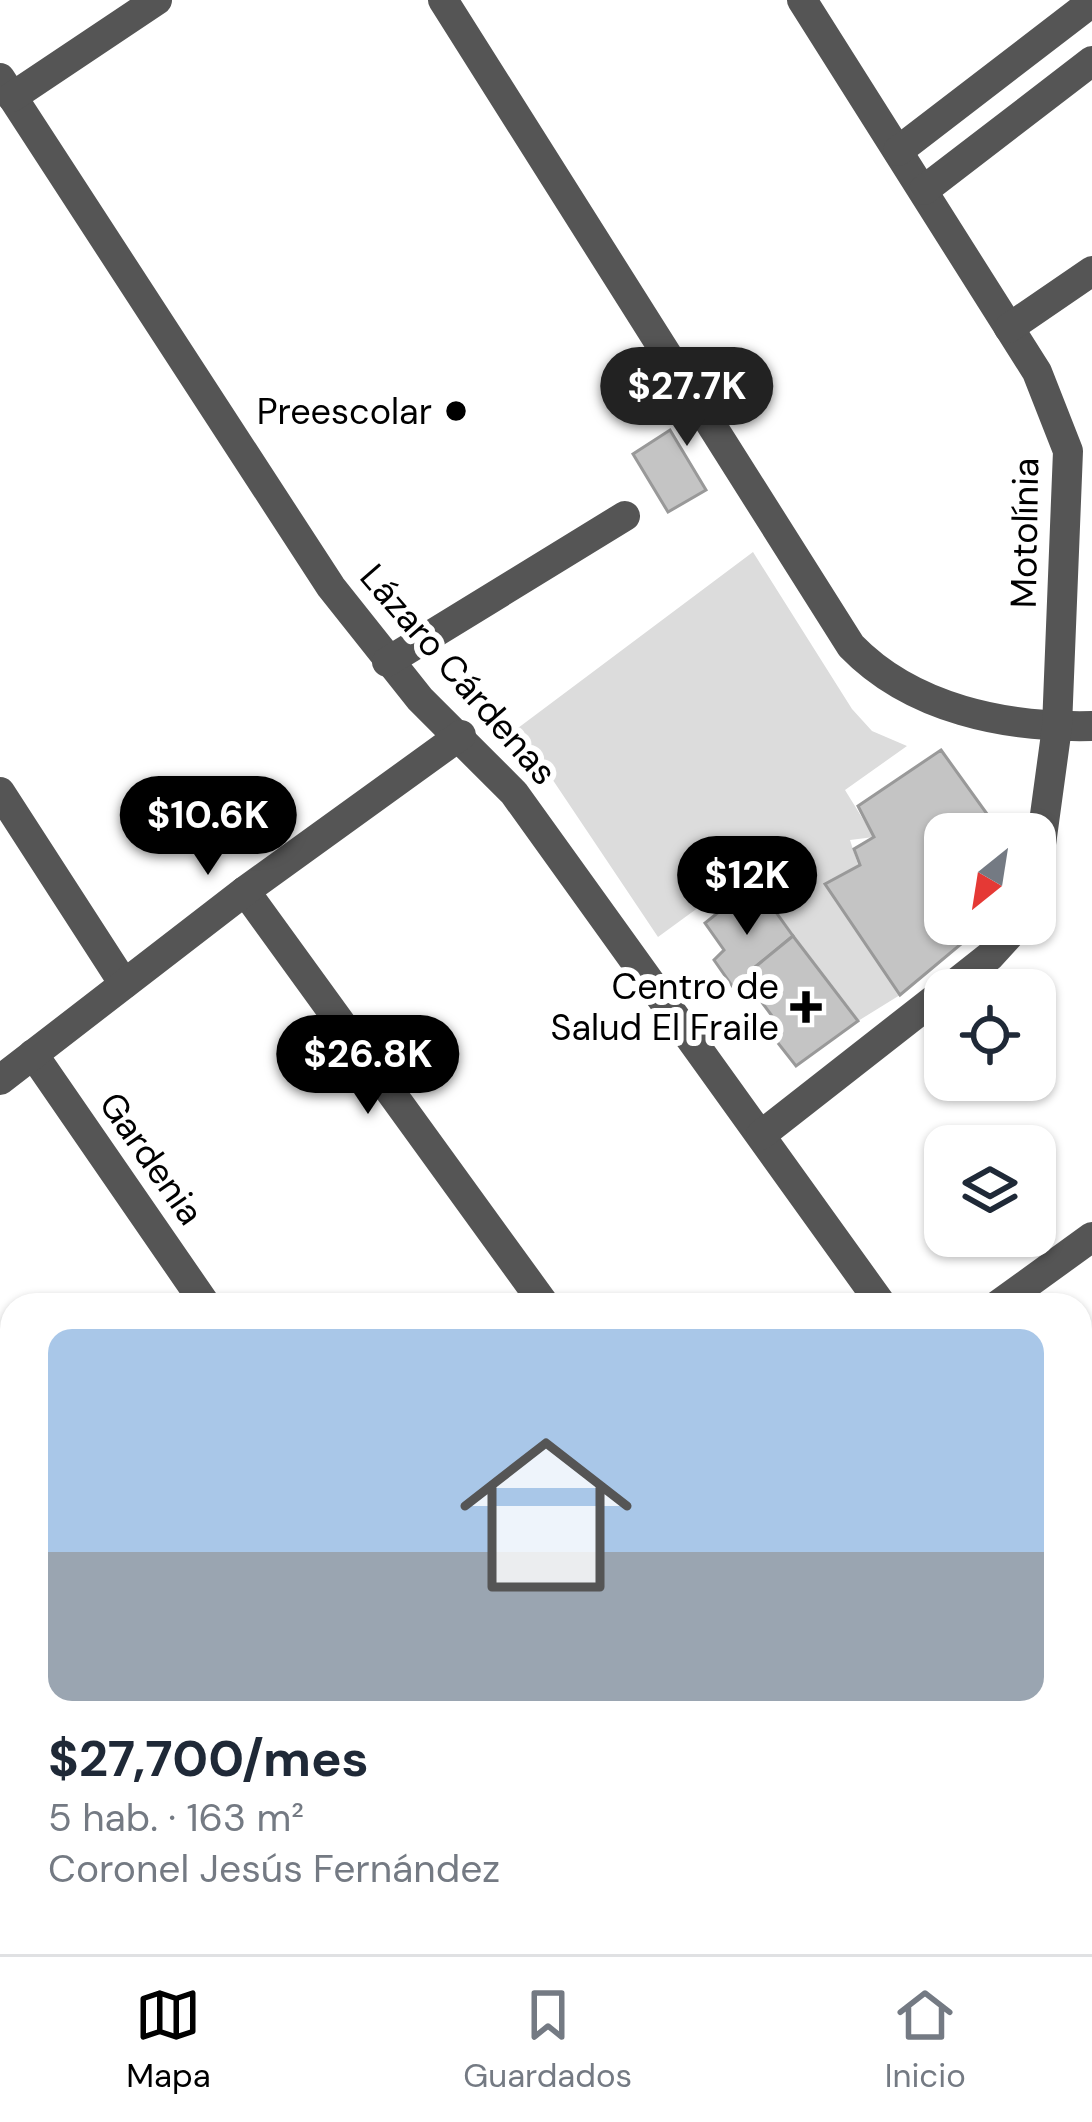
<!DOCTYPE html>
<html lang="es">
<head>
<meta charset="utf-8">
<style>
  :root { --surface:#fff; --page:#f6f6f7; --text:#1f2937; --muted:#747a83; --line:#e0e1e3; --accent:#000 }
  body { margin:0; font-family:"DM Sans",sans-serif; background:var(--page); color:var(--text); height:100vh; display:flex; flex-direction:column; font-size:45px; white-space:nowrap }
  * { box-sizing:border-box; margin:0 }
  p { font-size:39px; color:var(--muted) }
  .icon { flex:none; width:66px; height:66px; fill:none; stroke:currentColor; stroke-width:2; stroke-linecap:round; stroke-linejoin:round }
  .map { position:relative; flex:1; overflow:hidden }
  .sheet { position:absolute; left:0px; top:1293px; width:1092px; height:663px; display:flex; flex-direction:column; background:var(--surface); border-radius:36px 36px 0 0; box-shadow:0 3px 9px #0004 }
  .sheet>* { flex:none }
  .needle { width:78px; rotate:210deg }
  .controls { position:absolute; left:924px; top:813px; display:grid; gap:24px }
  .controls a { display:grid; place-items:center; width:132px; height:132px; border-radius:24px; background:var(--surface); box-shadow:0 3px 9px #0004; font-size:60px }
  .price { position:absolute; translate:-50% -102px; padding:0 27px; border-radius:42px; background:var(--accent); color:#fff; font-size:39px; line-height:78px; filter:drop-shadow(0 3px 6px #0008) }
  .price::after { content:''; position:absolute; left:50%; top:72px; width:36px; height:27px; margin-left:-18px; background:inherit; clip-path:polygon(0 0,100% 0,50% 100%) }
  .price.on { background:#222; color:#fff }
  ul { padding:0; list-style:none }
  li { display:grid; align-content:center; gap:24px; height:636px; padding:0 48px }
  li+li { border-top:3px solid var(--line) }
  li span { display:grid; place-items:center; height:372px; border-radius:24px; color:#555 }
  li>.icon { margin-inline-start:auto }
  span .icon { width:216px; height:216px; fill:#fffc; stroke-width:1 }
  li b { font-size:51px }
  .tab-bar { display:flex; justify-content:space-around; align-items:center; height:168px; border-top:3px solid var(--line); background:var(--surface); font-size:33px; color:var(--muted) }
  .tab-bar a { display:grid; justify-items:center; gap:6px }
  .tab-bar .on { color:var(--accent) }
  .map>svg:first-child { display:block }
</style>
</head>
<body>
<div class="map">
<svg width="1092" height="1954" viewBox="0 0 1092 1954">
  <rect width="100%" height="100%" fill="#fff"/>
  <!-- green -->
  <g fill="#dcdcdc">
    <polygon points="753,552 852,709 872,731 907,746 845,790 874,837 850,840 900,995 858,1021 747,872 658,937 518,728"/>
    <polygon points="1080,1661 1092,1681 1092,1954 1075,1944 1080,1944"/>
  </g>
  <!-- building -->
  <g fill="#c4c4c4" stroke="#999" stroke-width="3">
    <polygon points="670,430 706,490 668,512 633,454"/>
    <polygon points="941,750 995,825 984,834 945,834 945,924 985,924 900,995 825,884 860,865 854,849 874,837 858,806"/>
    <polygon points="755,883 793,936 749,972 760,988 742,1000 714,960 724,950 705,923"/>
    <polygon points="793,936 858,1021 796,1066 774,1038 781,1028 755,993 760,988 749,972"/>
  </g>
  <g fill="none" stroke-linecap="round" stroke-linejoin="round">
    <!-- minor -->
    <g stroke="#555" stroke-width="30">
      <path d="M443,0l408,646c61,63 155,82 241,80"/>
      <polyline points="802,0 1037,372 1068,451 1057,727 1035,888"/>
      <polyline points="0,78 331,587 420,699 514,793 882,1305"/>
      <polyline points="12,97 157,0"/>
      <polyline points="898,151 1092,2"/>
      <polyline points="924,190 1092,61"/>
      <polyline points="1009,328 1092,271"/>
      <polyline points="387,662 625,516"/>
      <polyline points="0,792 124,984"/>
      <polyline points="245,891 545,1305"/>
      <polyline points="947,990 990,956 1019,924"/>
      <polyline points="33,1054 206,1305"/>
      <polyline points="0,1080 245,891 461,735"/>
      <polyline points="761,1135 945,991"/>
      <polyline points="998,1305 1092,1237"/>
      <polyline points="0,1513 12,1531"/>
      <polyline points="1080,1562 1092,1553"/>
      <polyline points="1080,1586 1092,1606"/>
      <polyline points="0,1734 12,1741"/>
      <polyline points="377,1944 395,1954"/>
      <polyline points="737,1944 746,1954"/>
      <polyline points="1037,1944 1046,1954"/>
      <polyline points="81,1954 86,1944"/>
      <polyline points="561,1954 575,1944"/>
    </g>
  </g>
  <!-- markers -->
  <g fill="#000" stroke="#fff" stroke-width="4.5">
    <circle cx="456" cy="411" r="12"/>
    <path d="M800 989h12v12h12v12h-12v12h-12v-12h-12v-12h12z"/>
  </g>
  <g text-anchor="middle" stroke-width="12" stroke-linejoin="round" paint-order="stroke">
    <!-- poi labels -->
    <g font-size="36" fill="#000" stroke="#fff" text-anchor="end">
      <text x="432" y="424">Preescolar</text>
      <text x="779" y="999">Centro de<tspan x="779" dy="41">Salud El Fraile</tspan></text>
    </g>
    <!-- street labels -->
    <g font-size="36" fill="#000" stroke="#fff">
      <text transform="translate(1024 533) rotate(-89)" y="13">Motolínia</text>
      <text transform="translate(459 674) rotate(49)" y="13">Lázaro Cárdenas</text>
      <text transform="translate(152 1158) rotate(55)" y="13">Gardenia</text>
    </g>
  </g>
</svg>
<div class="controls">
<a><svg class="needle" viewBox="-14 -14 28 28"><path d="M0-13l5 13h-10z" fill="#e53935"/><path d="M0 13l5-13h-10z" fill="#747a83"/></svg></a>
<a><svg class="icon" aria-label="locate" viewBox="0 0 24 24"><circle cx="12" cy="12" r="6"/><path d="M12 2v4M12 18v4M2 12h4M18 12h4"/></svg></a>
<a><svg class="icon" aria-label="layers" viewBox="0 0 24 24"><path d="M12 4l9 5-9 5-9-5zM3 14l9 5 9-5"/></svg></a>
</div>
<b class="price on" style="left:687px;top:449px">$27.7K</b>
<b class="price" style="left:208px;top:878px">$10.6K</b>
<b class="price" style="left:747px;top:938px">$12K</b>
<b class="price" style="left:368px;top:1117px">$26.8K</b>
<section class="sheet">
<ul>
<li><span style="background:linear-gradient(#a9c7e8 60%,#9aa5b1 0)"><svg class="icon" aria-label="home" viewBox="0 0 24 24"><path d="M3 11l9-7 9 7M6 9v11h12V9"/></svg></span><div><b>$27,700/mes</b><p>5 hab. · 163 m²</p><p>Coronel Jesús Fernández</p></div></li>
</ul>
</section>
</div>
<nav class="tab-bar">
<a class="on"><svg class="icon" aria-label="map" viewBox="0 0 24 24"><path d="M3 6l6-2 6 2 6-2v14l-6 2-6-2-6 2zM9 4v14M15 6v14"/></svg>Mapa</a>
<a><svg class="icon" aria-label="saved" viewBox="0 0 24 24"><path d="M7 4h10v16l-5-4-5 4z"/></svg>Guardados</a>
<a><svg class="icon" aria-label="home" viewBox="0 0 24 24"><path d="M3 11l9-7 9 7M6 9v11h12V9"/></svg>Inicio</a>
</nav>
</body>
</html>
